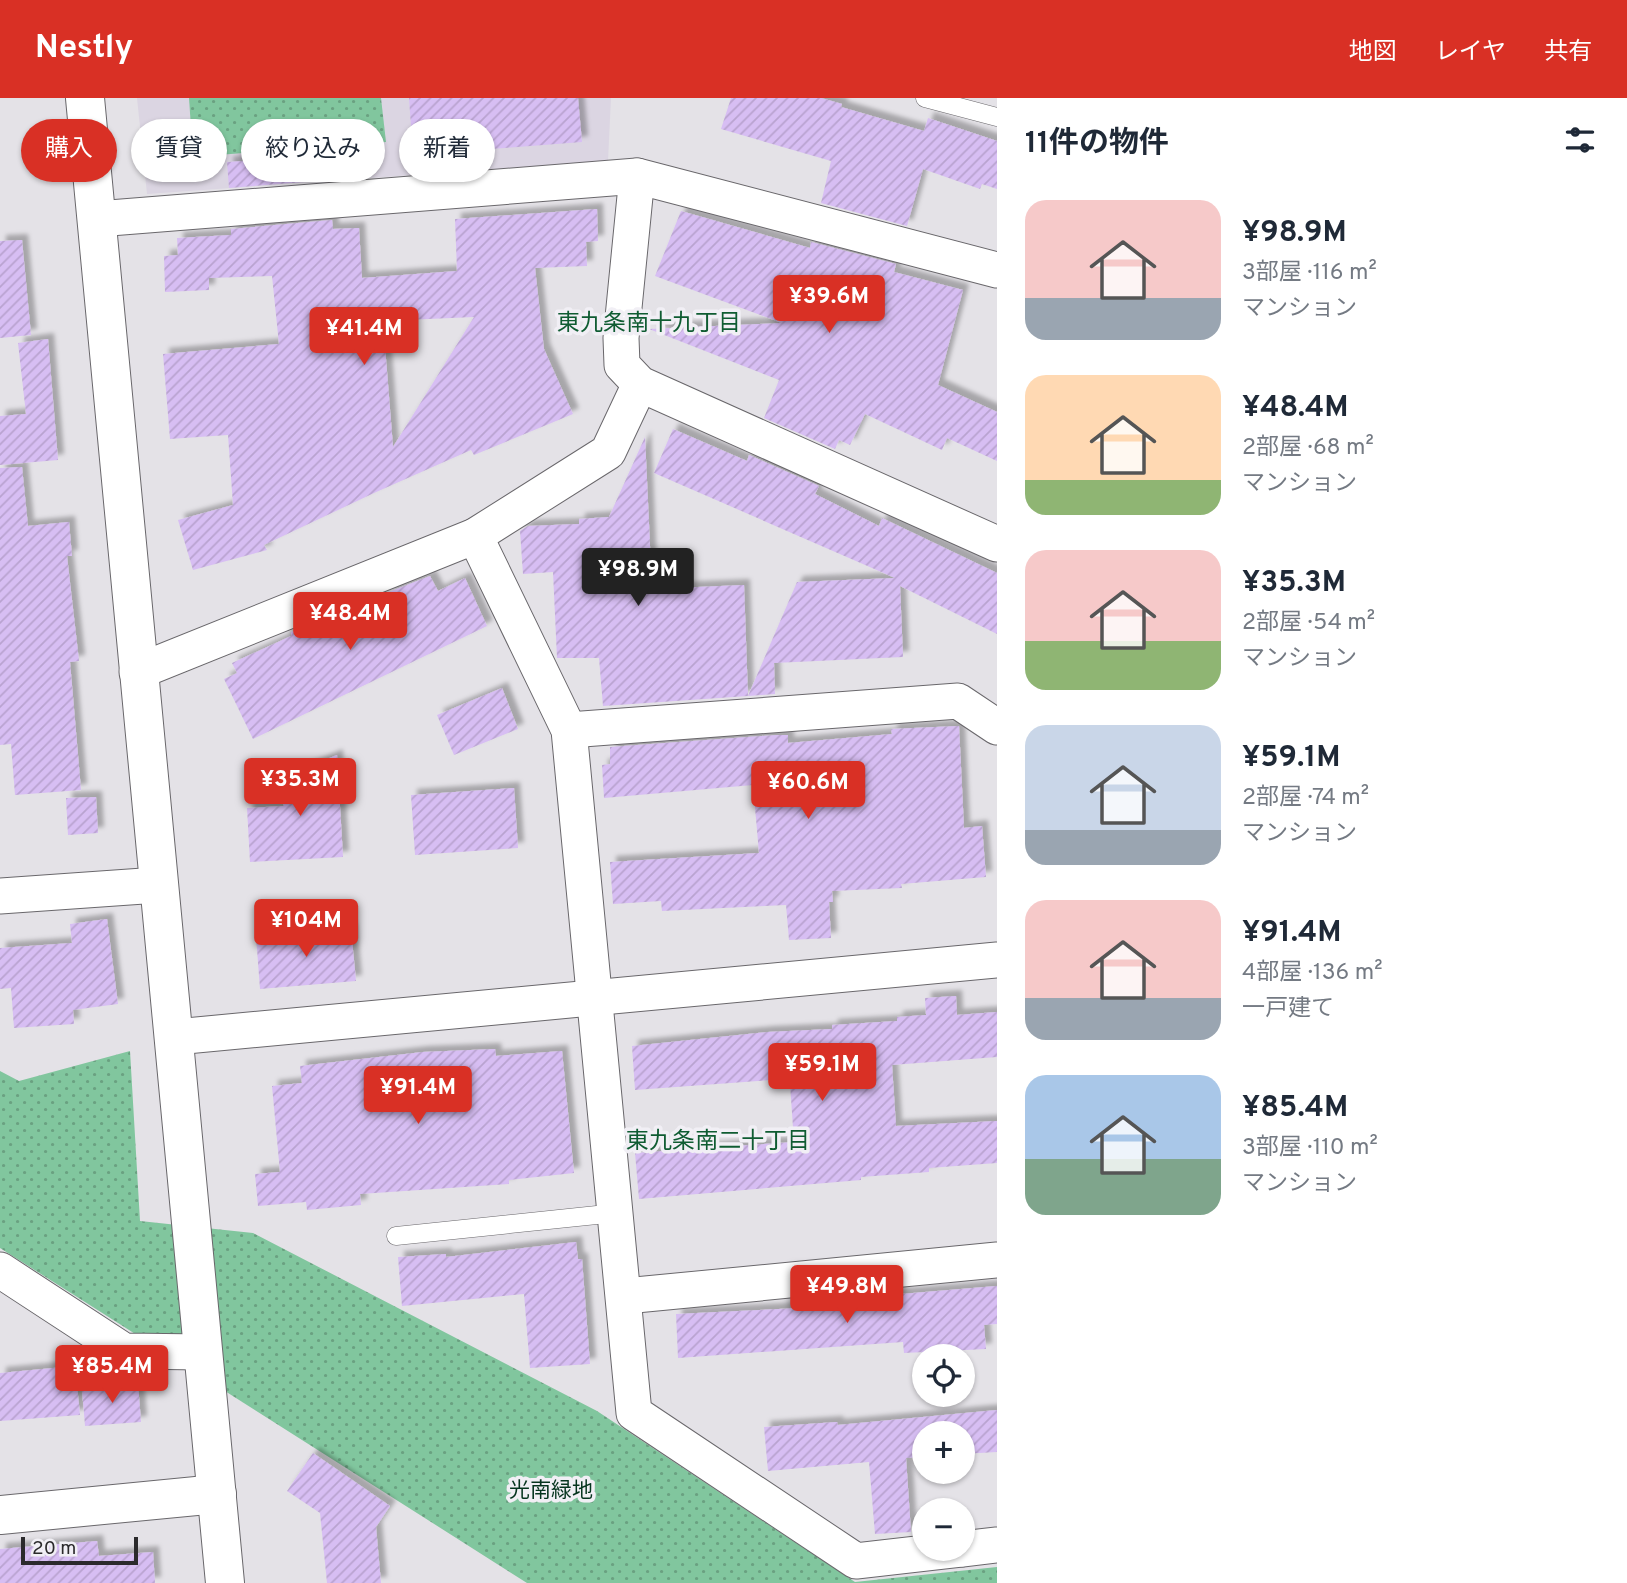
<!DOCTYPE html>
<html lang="ja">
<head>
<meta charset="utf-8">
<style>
  :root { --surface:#fff; --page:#f2f2f3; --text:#1f2937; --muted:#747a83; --accent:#d93025 }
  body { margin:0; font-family:Overpass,"Noto Sans JP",sans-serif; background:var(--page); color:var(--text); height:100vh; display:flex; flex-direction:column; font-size:26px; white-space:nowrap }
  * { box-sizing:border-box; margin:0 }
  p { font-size:23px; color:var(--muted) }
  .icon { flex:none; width:38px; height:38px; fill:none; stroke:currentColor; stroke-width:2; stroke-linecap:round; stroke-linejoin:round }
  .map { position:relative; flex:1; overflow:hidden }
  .side { display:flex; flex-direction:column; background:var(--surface); width:630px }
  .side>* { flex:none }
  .top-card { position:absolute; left:21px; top:21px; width:665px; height:63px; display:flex; gap:14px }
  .controls { position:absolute; left:912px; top:1246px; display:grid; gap:14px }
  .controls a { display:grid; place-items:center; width:63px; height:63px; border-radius:50%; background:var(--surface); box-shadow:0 2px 5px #0004; font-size:35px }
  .scale { position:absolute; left:21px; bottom:18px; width:117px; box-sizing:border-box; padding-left:7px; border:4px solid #2b2a2c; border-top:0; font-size:19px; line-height:24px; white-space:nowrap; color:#2b2a2c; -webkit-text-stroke:5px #f1eff5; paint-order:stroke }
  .price { position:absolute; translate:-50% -60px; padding:0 16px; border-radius:7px; background:var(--accent); color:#fff; font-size:23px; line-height:46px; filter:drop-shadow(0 2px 4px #0008) }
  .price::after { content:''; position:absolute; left:50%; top:42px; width:21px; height:16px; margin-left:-10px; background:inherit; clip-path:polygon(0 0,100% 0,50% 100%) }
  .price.active { background:#222; color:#fff }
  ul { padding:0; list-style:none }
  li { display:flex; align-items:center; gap:21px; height:175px; padding:0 28px }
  li span { display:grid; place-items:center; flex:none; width:196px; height:140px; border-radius:21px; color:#555 }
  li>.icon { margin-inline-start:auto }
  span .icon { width:84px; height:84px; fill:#fffc; stroke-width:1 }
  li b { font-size:30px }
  h2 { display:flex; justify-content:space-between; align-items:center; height:84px; padding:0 28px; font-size:30px }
  .pill { padding:0 24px; border-radius:32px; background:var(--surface); box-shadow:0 2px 5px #0004; font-size:24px; line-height:63px }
  .pill.active { background:var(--accent); color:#fff }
  header { display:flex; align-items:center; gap:42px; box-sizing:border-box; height:98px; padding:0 35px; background:var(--accent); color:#fff }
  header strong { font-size:33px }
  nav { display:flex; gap:38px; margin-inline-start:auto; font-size:24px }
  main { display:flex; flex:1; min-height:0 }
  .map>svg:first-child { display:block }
</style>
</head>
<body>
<header>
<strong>Nestly</strong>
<nav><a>地図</a><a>レイヤ</a><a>共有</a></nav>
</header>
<main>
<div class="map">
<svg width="997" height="1485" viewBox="0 0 997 1485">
  <defs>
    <pattern id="park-dots" width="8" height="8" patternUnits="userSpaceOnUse" patternTransform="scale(1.75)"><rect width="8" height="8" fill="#81c69e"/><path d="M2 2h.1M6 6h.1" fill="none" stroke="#6aa181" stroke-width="1.8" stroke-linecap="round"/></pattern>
    <pattern id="building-hatch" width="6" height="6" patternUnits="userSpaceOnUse" patternTransform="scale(1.75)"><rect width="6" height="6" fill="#d7bef3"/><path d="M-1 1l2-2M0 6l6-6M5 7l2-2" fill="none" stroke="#b9a3d0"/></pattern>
    <filter id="shadow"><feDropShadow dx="6" dy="-6" stdDeviation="2" flood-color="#0004"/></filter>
  </defs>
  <rect width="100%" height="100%" fill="#e4e2e7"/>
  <!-- built -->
  <polygon fill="#dbd5e2" points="137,0 611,0 608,63 147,96"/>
  <!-- park -->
  <g fill="url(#park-dots)">
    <polygon points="189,0 381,0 386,44 193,59"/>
    <polygon points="130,953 140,1123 253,1135 597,1313 855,1484 997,1469 997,1485 527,1485 0,1150 0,973 19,983"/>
  </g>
  <!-- building -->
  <g fill="url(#building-hatch)" fill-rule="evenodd" filter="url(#shadow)">
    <polygon points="409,0 578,0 582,44 413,57"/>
    <polygon points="731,0 821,0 842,6 841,9 924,33 928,20 997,43 997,91 982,86 980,91 923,71 907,128 821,105 831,63 721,31"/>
    <polygon points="325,54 328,82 229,90 227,64 295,60 295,57"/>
    <path d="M597,111l1,32 -12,1 1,24 -52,2 9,81 29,65 -99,41 -3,-5 -97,43 -110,52 3,5 -74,20 -15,-50 55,-15 -5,-70 -58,4 -7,-85 116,-10 -7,-68 -63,2v12l-44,2 -1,-36 14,-1 -1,-17 54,-3v-6l101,-9 1,9 26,-1 3,50 95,-7 -2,-52zM474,219l-81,130 -10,-126z"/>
    <polygon points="681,113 810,150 811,144 896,166 894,174 963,192 938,287 997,314 997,363 947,340 942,352 865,316 850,347 839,342 835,351 764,320 779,282 649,231 782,225 655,178"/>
    <polygon points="22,142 31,237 0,240 0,143"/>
    <polygon points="48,241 58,362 0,367 0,318 26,316 18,245"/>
    <polygon points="673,331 747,363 749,357 819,388 815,396 879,428 882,420 997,475 997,536 900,488 903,559 774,565 775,596 748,598 797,484 895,480 654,375"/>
    <polygon points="645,339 652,491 744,487 748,598 603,608 599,560 557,560 553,474 523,476 520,433 528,428 579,426 579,421 609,419"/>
    <polygon points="22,369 28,428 69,424 72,458 67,458 79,563 70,564 81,692 15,697 11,646 0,647 0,370"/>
    <polygon points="430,478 438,493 465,480 487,528 253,641 224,581 237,575 232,565 291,538 291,534 331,518 334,523 390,497 389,494"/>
    <polygon points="502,590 518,631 454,657 437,617"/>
    <polygon points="959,628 964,730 982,728 986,779 901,786 902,790 832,793 833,804 829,804 831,840 789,842 786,807 662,813 661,803 613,806 610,764 759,755 753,687 604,700 602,667 610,666 610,649 777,637 788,637 788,645 892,636 891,631"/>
    <polygon points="337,657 343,759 250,764 247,710 284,708 273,683"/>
    <polygon points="514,690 518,750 415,757 411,697"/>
    <polygon points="96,699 98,735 68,737 66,700"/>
    <polygon points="107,821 118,906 73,912 74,926 14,930 11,890 0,891 0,850 72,845 70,826"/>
    <polygon points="351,831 356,883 260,891 256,838"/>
    <polygon points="956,898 957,917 997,914 997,959 892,967 896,1028 997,1023 997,1065 929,1070 929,1074 861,1079 861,1082 639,1101 635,1055 794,1044 790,986 771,987 771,982 635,992 632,948 768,934 832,931 832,927 897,923 897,919 926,917 925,900"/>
    <polygon points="495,951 496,958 562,953 574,1075 509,1082 509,1086 360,1096 361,1107 307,1112 306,1104 258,1108 255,1076 280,1074 272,988 302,985 300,968 423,954"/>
    <polygon points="576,1144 578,1161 582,1161 590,1266 530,1270 524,1196 402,1208 398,1159 446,1156 446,1159"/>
    <polygon points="997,1188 997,1226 984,1227 986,1251 904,1255 903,1244 678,1260 676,1216 799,1210 853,1205 853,1200"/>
    <polygon points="75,1268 80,1317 0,1323 0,1275"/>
    <polygon points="138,1286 141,1324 85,1328 82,1291"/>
    <polygon points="997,1312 997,1354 962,1356 962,1335 924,1335 924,1359 906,1360 911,1434 875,1436 869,1364 768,1373 764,1329 837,1324 838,1327"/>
    <polygon points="313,1355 390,1408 376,1429 381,1485 327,1485 320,1415 287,1393"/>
    <polygon points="97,1443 99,1458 153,1454 155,1485 0,1485 0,1451"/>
  </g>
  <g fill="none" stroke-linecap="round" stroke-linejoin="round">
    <!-- service casing -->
    <g stroke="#69676b" stroke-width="19">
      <g id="service">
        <polyline points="925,0 997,19"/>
        <polyline points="396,1138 616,1115"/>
      </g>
    </g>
    <!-- minor casing -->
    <g stroke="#69676b" stroke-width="37">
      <g id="minor">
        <polyline points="637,78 621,240 622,267 640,286 997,446"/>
        <polyline points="97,121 637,78 997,172"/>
        <polyline points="475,438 569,632 634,1315 856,1463 961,1451"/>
        <polyline points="137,574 475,438 608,354 640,286"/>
        <polyline points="569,632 958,603 997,629"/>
        <polyline points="0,798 158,787"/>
        <polyline points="175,939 997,862"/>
        <polyline points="0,1172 124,1253 204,1254"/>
        <polyline points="625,1198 997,1162"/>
        <polyline points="962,1451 997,1447"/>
      </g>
    </g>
    <!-- tertiary casing -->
    <g stroke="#69676b" stroke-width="40">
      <g id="tertiary">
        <polyline points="85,0 225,1485"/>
        <polyline points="0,1417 217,1396"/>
      </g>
    </g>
    <!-- service -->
    <use href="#service" stroke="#fff" stroke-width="18"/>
    <!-- minor -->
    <use href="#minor" stroke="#fff" stroke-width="35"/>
    <!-- tertiary -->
    <use href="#tertiary" stroke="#fff" stroke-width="38"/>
  </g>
  <g text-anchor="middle" stroke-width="7" stroke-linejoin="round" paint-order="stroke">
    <!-- park labels -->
    <g font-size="21" fill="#05341e" stroke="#f1eff5">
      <text x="551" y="1399">光南緑地</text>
    </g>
    <!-- neighbourhood labels -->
    <g font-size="23" fill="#0f5c32" stroke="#f1eff5">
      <text x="649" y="232">東九条南十九丁目</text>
      <text x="718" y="1050">東九条南二十丁目</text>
    </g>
  </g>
</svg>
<div class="controls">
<a><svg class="icon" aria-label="locate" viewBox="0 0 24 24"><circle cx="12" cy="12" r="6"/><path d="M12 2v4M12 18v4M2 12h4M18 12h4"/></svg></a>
<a>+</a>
<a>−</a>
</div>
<div class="scale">20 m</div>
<b class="price" style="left:829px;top:237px">¥39.6M</b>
<b class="price" style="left:364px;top:269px">¥41.4M</b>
<b class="price active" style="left:638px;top:510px">¥98.9M</b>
<b class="price" style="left:350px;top:554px">¥48.4M</b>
<b class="price" style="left:300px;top:720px">¥35.3M</b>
<b class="price" style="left:808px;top:723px">¥60.6M</b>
<b class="price" style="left:306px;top:861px">¥104M</b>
<b class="price" style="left:822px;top:1005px">¥59.1M</b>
<b class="price" style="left:418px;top:1028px">¥91.4M</b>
<b class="price" style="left:847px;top:1227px">¥49.8M</b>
<b class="price" style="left:112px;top:1307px">¥85.4M</b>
<div class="top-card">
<a class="pill active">購入</a>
<a class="pill">賃貸</a>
<a class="pill">絞り込み</a>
<a class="pill">新着</a>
</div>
</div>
<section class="side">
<h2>11件の物件<svg class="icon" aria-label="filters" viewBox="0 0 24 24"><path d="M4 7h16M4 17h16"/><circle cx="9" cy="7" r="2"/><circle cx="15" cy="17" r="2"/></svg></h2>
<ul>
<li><span style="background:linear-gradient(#f6c9c9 70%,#9aa5b1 0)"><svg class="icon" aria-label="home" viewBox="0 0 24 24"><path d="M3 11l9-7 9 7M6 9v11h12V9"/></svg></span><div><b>¥98.9M</b><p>3部屋 · 116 m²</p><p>マンション</p></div></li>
<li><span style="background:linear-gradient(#ffd9b3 75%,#8fb573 0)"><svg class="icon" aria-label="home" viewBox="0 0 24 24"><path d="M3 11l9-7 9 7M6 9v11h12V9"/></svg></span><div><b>¥48.4M</b><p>2部屋 · 68 m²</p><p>マンション</p></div></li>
<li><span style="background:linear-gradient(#f6c9c9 65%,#8fb573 0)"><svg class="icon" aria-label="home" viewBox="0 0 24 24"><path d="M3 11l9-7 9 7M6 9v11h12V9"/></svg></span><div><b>¥35.3M</b><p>2部屋 · 54 m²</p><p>マンション</p></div></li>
<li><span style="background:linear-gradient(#c9d6e8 75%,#9aa5b1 0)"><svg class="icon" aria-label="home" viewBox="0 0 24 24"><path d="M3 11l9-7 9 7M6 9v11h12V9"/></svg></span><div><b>¥59.1M</b><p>2部屋 · 74 m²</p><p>マンション</p></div></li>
<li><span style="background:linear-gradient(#f6c9c9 70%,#9aa5b1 0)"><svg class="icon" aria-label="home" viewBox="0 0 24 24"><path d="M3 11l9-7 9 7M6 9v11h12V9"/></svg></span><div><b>¥91.4M</b><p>4部屋 · 136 m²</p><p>一戸建て</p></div></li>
<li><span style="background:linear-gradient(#a9c7e8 60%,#7fa58c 0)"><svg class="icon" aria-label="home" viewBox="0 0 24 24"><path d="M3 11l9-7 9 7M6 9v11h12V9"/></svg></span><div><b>¥85.4M</b><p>3部屋 · 110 m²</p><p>マンション</p></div></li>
</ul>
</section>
</main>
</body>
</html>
